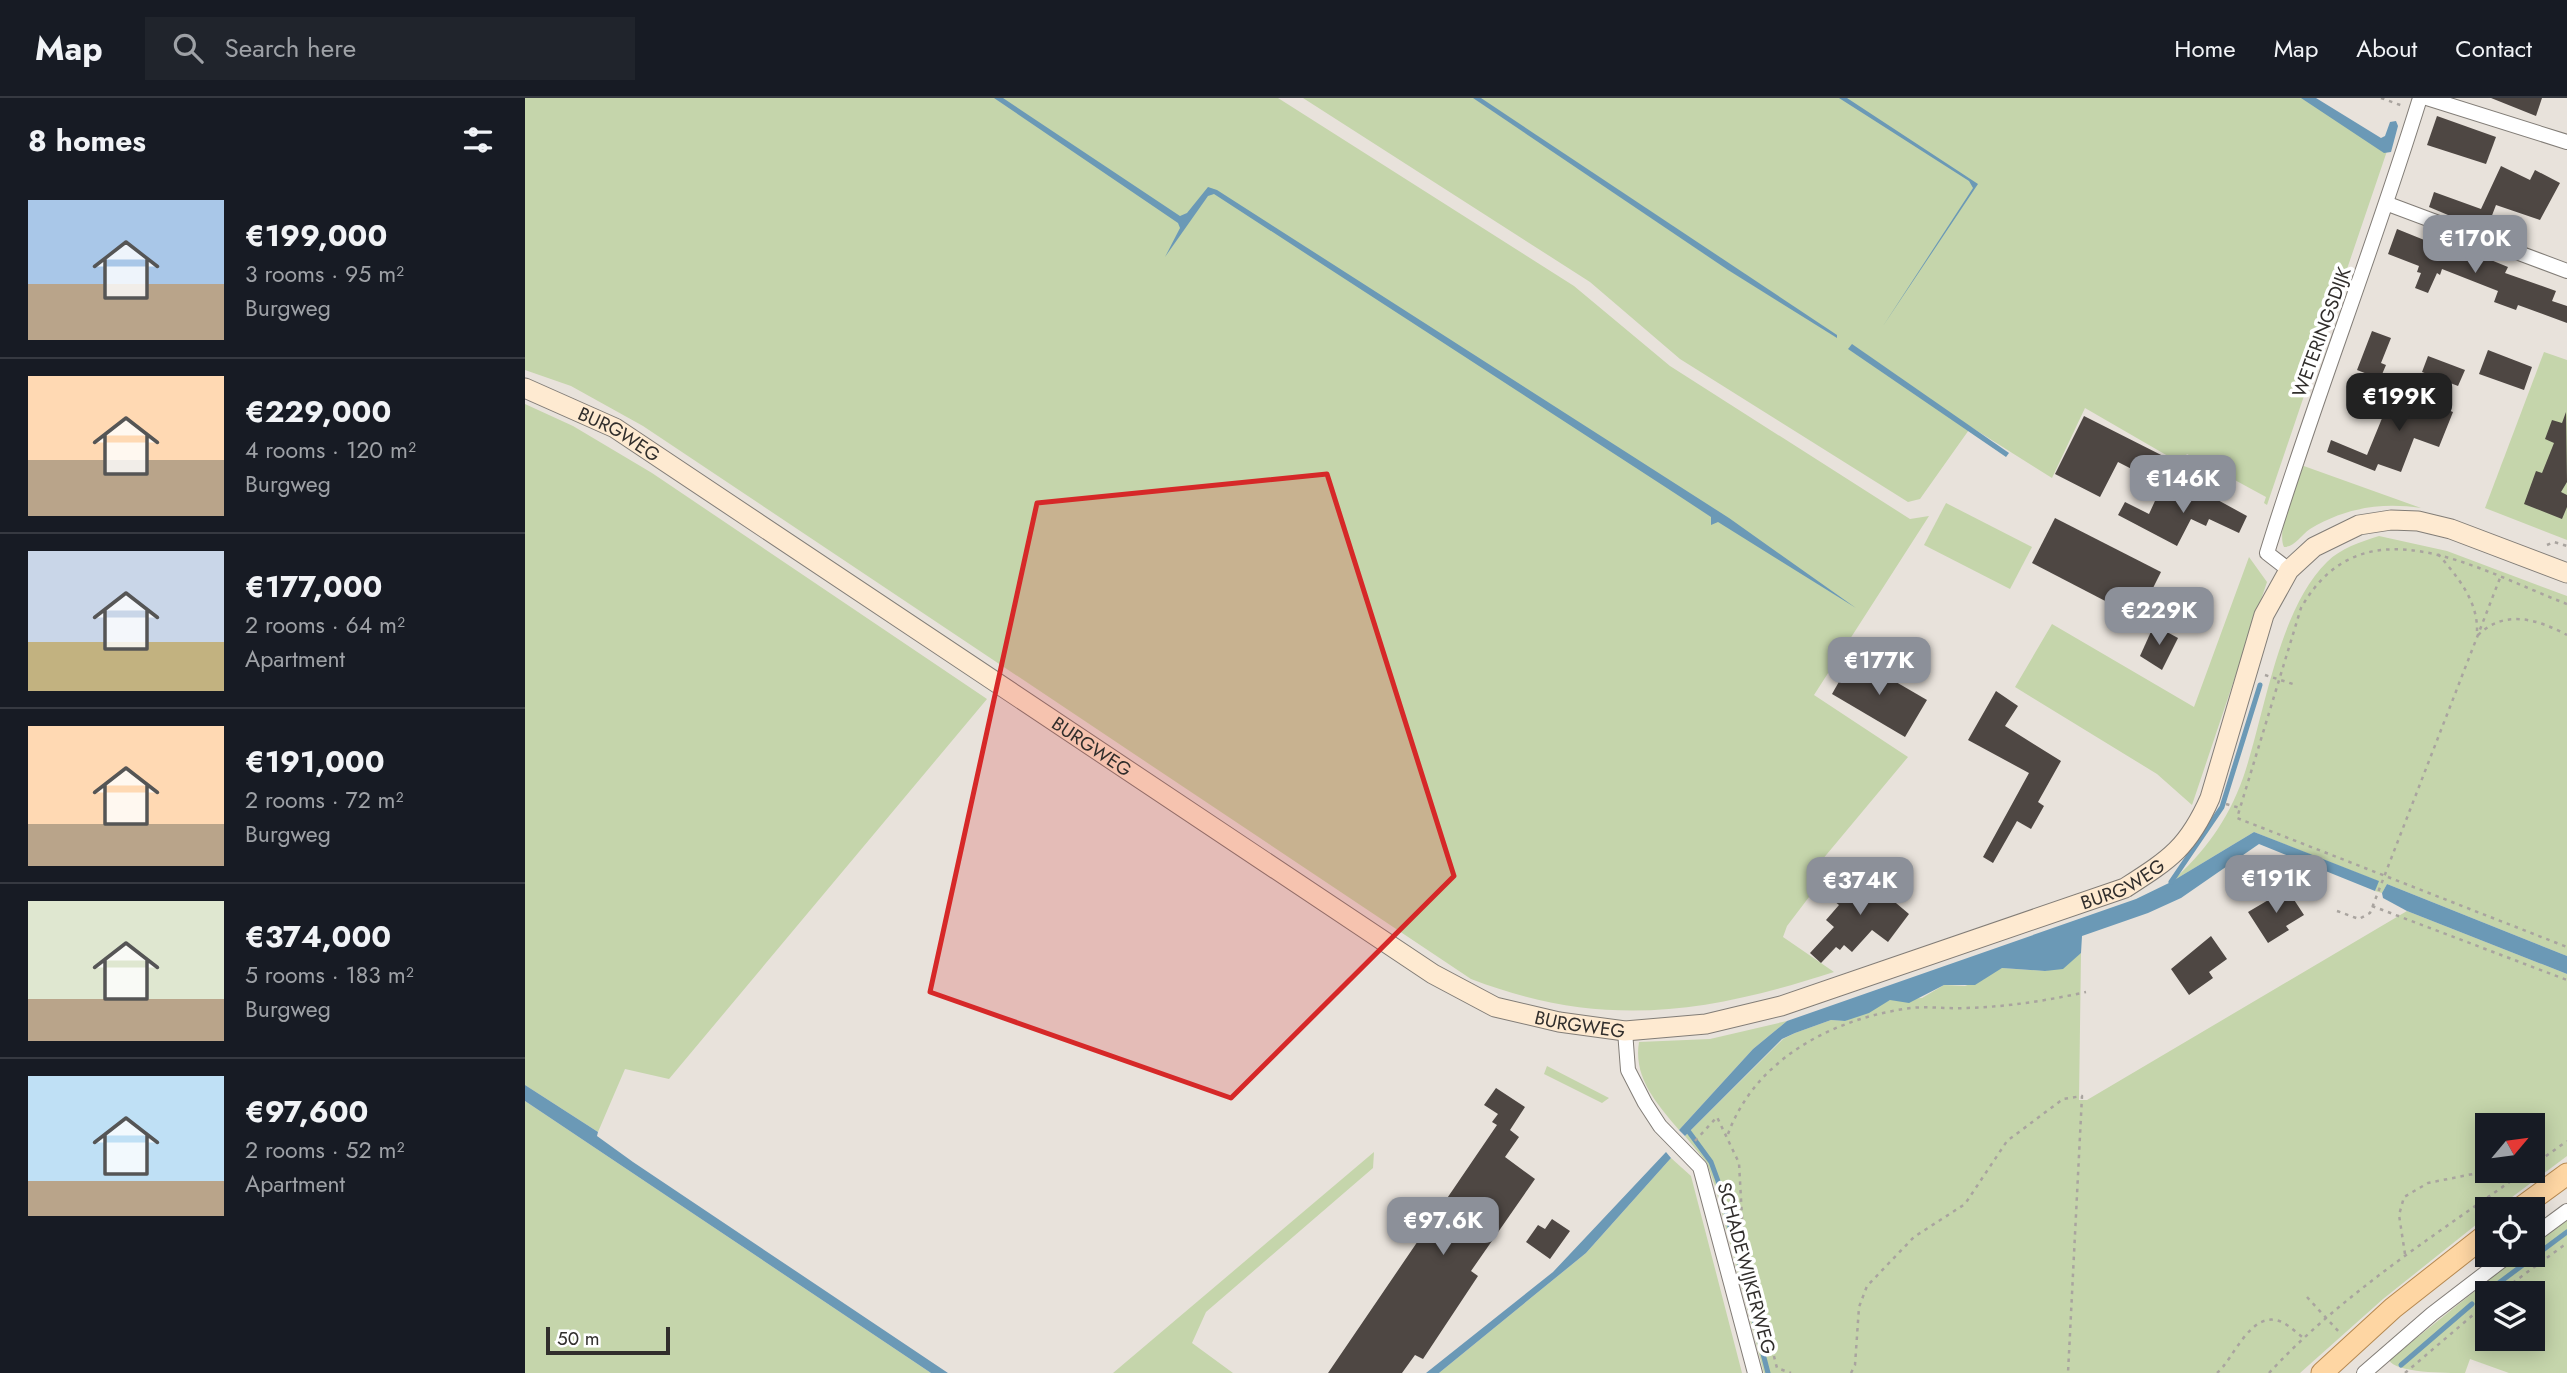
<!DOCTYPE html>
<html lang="en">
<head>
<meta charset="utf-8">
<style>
  :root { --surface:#171b24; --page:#20242c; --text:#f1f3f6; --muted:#9ea1a6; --line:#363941; --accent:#8c9099 }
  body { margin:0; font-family:Jost,sans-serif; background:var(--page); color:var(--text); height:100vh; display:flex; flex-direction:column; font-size:26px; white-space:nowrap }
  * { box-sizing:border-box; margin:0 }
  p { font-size:23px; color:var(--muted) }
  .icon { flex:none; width:38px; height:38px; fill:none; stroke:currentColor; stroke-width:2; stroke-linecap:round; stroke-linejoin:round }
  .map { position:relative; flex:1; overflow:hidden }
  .sheet { display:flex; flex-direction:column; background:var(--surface); width:525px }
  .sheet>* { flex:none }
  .needle { width:46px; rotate:61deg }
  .fabs { position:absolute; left:1950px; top:1015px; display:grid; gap:14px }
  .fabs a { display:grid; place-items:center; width:70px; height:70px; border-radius:0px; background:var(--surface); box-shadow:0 4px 18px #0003; font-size:35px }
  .scale { position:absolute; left:21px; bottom:18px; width:124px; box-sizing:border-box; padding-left:7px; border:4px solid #312e2c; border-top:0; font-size:19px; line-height:24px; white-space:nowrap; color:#312e2c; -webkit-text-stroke:5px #fff; paint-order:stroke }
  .price { position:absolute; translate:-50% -60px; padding:0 16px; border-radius:14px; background:var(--accent); color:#fff; font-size:23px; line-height:46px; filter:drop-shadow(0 2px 4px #0008) }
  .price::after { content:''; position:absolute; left:50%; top:42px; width:21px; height:16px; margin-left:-10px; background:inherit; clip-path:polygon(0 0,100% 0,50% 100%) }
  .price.active { background:#222; color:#fff }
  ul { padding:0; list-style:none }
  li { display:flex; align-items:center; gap:21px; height:175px; padding:0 28px }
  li+li { border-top:2px solid var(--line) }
  li span { display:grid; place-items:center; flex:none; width:196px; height:140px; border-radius:0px; color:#555 }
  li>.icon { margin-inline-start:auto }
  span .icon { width:84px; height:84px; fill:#fffc; stroke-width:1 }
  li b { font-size:30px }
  h2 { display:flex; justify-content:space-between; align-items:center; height:84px; padding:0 28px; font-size:30px }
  header { display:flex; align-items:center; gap:42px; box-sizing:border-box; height:98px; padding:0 35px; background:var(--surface); border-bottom:2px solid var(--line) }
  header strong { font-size:33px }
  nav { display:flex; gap:38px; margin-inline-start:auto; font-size:24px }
  .search { width:490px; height:63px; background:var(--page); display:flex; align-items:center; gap:18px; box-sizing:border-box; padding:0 24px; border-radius:0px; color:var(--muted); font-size:26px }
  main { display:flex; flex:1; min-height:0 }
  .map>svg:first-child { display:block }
</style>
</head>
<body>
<header>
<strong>Map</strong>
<div class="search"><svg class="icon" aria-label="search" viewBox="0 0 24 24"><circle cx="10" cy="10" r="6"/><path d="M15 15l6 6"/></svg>Search here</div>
<nav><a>Home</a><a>Map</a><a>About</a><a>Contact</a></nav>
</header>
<main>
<section class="sheet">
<h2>8 homes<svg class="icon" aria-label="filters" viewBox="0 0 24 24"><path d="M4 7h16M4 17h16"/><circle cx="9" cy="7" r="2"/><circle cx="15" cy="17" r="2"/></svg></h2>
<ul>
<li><span style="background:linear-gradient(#a9c7e8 60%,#b9a48a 0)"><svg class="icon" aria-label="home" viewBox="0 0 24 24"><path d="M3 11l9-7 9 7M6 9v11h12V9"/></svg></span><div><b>€199,000</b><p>3 rooms · 95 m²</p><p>Burgweg</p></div></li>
<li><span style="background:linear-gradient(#ffd9b3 60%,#b9a48a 0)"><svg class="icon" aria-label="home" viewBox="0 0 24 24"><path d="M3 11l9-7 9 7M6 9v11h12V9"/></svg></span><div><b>€229,000</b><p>4 rooms · 120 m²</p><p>Burgweg</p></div></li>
<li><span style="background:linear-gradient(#c9d6e8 65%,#c2b280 0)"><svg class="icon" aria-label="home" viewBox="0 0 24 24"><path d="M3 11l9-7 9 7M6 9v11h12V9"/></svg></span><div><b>€177,000</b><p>2 rooms · 64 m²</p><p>Apartment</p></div></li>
<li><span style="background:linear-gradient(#ffd9b3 70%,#b9a48a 0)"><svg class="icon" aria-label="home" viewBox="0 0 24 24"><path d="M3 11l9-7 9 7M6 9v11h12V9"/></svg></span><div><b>€191,000</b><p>2 rooms · 72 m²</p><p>Burgweg</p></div></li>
<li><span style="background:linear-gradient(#dfe7d0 70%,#b9a48a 0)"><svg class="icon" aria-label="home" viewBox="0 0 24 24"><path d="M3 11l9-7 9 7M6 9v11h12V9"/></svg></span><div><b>€374,000</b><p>5 rooms · 183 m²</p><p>Burgweg</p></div></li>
<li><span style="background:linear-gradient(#bfe0f5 75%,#b9a48a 0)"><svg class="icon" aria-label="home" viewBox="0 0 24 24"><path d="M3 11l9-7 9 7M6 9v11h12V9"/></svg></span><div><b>€97,600</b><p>2 rooms · 52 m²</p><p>Apartment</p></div></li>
</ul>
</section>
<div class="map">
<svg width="2042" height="1275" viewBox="0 0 2042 1275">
  <rect width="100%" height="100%" fill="#e8e2db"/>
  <!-- green -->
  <g fill="#c5d5ab" fill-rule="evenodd">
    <path d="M0,0h753l296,188 96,80 240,153 19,-3 -115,179 94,62 -86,103 3,16 -38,50 -4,11 51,35c-130,42 -232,57 -363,7l-828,-553 -72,-40 -46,-16z"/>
    <polygon points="778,0 1782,0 1862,53 1742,407 1739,405 1741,399 1662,356 1655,365 1560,310 1527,380 1446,329 1395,401 1383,404 1155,261 1065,184"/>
    <polygon points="2019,254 2042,262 2042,442 1960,410"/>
    <polygon points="0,306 48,328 127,375 462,601 144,981 100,971 73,1034 0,987"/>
    <path d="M1776,367l120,43c-40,-6 -76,0 -111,21 -9,6 -15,18 -26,18 -8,-16 12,-63 17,-82z"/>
    <polygon points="1421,405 1507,449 1485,491 1399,447"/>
    <path d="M1854,438l68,15 120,45v360l-180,-72 -5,9 -7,-2 3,-10 -124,-49 -83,50c33,-29 57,-62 72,-104 22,-64 35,-168 84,-216 14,-14 33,-20 52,-26z"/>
    <polygon points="1724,459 1742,484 1667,707 1632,676 1490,589 1527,526 1669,609"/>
    <path d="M1882,813l160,63v182l-71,53h-9v7l-104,83 -83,74h-536l-49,-187 -8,-23 -22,-27 98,-97 12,-6 36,-13 14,1 45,-21 32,-2 22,-13 21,1 19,-7 6,-7 12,-4 44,3 35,-18 -2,147h8zM1962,1027h45v46h-45z"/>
    <path d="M1262,923l-34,28 -74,81c-22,-26 -46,-52 -40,-88l71,-3z"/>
    <polygon points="1022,968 1084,1000 1077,1005 1019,976"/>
    <polygon points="0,1003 406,1275 0,1275"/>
    <polygon points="849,1054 848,1070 681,1214 667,1245 708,1275 588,1275"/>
    <polygon points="1146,1060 1166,1078 1217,1275 914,1275 1061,1155"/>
    <path d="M2042,1121v154h-58l-39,-14 -5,14c-19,0 -70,0 -76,-13l131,-105h12v-10zM1962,1195h45v46h-45z"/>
  </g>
  <!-- water -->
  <g fill="#6b99b6">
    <polygon points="469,0 478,0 655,118 662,115 683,89 692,92 1204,420 1331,510 1193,424 1186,427 1186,419 1148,394 689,96 683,98 640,159 655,130 653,125"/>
    <polygon points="948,0 956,0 1312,237 1312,240 1203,172"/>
    <polygon points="1314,0 1322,0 1453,86 1358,228 1448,90 1444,83"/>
    <polygon points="1776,0 1791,0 1856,40 1860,38 1865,24 1871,23 1873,28 1866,54 1859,55"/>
    <polygon points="1327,246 1484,355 1481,359 1323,251"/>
    <polygon points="1729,734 1854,783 1850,793 1734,746 1656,800 1623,815 1557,838 1556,855 1538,871 1520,873 1477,870 1450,887 1419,887 1384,905 1365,902 1344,915 1320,923 1306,922 1270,935 1257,941 1160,1038 1154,1032 1228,951 1262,923 1611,801 1646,784"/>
    <polygon points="1862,786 2042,858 2042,876 1882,813 1858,800 1857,795"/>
    <polygon points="0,987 73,1034 72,1038 108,1064 423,1275 406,1275 0,1003"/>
    <polygon points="1141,1054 1146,1060 1061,1155 914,1275 901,1275 1028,1174"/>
  </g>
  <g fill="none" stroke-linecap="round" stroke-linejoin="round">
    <!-- stream -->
    <g stroke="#6b99b6" stroke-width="5">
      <polyline points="1646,784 1697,709 1735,587"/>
      <polyline points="1164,1034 1186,1064 1193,1083 1243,1275"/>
      <polyline points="1959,1196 2042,1134"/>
      <polyline points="1876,1267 1947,1206"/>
    </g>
  </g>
  <!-- building -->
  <g fill="#4e4743">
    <polygon points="1966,0 2017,0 2011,18"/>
    <polygon points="1912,18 1971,39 1961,66 1902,47"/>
    <polygon points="1976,68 2005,82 2010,72 2035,85 2015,122 1971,107 1961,133 1904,109 1909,94 1956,111"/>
    <polygon points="1872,131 1924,152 1926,147 1961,160 1983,169 1980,175 2031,193 2027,203 2042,208 2042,225 1993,207 1991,212 1969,204 1973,193 1917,171 1915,177 1912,175 1903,195 1890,190 1896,175 1892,174 1894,168 1863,156"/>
    <polygon points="1847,233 1866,240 1856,265 1861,267 1855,281 1832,272"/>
    <polygon points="1963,252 2007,269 1999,292 1954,276"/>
    <polygon points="1903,258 1940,272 1933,288 1897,274"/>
    <polygon points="1869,291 1928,314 1914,349 1889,340 1876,374 1853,366 1850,373 1802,354 1806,342 1842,357"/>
    <polygon points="2041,314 2042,384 2036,394 2042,397 2042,409 2037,421 1999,406 2011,373 2017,375 2029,345 2020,341 2027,322 2037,325"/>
    <polygon points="1559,318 1652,365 1640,388 1593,364 1575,399 1530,376"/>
    <polygon points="1669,389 1722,418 1714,435 1684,421 1681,428 1666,421 1652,448 1593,417 1600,404 1624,416 1635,392 1661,405"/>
    <polygon points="1530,420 1636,474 1613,520 1507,465"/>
    <polygon points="1629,527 1653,540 1637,572 1615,558"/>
    <polygon points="1328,559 1402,602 1380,639 1307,596"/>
    <polygon points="1471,593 1493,608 1480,628 1536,663 1513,704 1519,708 1506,731 1492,723 1468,765 1458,759 1504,675 1443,642"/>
    <polygon points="1333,773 1384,816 1363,844 1347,832 1327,854 1319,847 1315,852 1311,849 1296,865 1285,855 1309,829 1301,822 1314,807 1309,803"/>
    <polygon points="1762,791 1779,817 1761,828 1764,832 1743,845 1723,814"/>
    <polygon points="1686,838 1702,861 1684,874 1688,880 1664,897 1646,871"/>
    <polygon points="971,990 1000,1009 985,1032 994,1039 980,1059 1010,1081 946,1173 953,1178 898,1261 890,1257 877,1275 803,1275 972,1027 967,1024 973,1016 959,1007"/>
    <polygon points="1027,1121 1045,1133 1025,1161 1001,1144 1013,1127 1020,1131"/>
  </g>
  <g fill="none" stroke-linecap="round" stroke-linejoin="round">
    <!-- minor casing -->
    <g stroke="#827d77" stroke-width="16">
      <g id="minor">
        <polyline points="1902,0 2042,44"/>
        <polyline points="1863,106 2042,173"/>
        <path d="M1764,472l-22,-17c47,-153 106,-302 153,-455"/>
        <polyline points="1100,933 1103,972 1120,1005 1135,1028 1175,1069 1230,1275"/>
        <polyline points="2007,1139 2042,1113"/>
        <polyline points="1839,1275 1907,1216 1984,1157"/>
      </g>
    </g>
    <!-- secondary casing -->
    <g stroke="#827d77" stroke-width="21">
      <g id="secondary">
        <path id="s1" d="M0,290l90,40 818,546 62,33 64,15 66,9 81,-7 75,-18 344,-118c45,-29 63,-40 85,-90l54,-183 25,-45 25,-23 45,-22 32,-5 27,1 33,8 116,44"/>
      </g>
    </g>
    <!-- primary casing -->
    <g stroke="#b68951" stroke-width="23">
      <g id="primary">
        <polyline points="1994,1111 2042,1076"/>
        <polyline points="1797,1275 1868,1210 1962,1136"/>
      </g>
    </g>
    <!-- path -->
    <g stroke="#a9a49f" stroke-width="2.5" stroke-dasharray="3.5 5" stroke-linecap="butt">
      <polyline points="1856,0 1878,8"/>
      <polyline points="2022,447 2029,444 2042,448"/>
      <path d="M1913,456c19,22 40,47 39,77"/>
      <path d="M2042,506c-89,-34 -204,-106 -266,4l-64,210 330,129"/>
      <path d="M1953,537c27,-26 59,-16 89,0"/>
      <polyline points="1740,577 1771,587"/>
      <polyline points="1701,706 1715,710"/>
      <polyline points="1847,808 2042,882"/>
      <polyline points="1812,813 1834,821 1845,815 1975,480"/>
      <path d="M1203,1036c28,-76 106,-116 183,-126 18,-2 36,1 54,0 41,-1 80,-7 121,-16"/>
      <polyline points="1170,1043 1192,1019 1214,1065 1218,1137 1252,1270 1266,1275"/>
      <polyline points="2007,1068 2042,1043"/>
      <polyline points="1965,1073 1988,1082"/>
      <polyline points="1880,1156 1874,1117 1879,1099 1903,1085 1963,1073"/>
      <polyline points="1974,1195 2042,1145"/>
      <polyline points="1782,1199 1815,1235"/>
      <polyline points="1326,1275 1330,1267 1334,1209 1342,1188 1389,1139 1440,1106 1482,1043 1538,1001 1557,998 1543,1275"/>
      <path d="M1692,1275c17,-14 34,-65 65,-51 8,4 16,12 23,17"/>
      <path d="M1744,1275c74,-80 168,-139 256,-202"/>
      <polyline points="1880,1275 1962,1205"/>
    </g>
    <!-- minor -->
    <use href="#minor" stroke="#fff" stroke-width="14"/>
    <!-- secondary -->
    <use href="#secondary" stroke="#feead1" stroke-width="19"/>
    <!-- primary -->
    <use href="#primary" stroke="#fed6a3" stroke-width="21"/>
  </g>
  <!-- marked area -->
  <path fill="#d62828" fill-opacity="0.2" stroke="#d62828" stroke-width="5" stroke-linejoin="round" d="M802,376l127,402 -223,222 -301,-106 107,-489z"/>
  <g text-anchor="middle" stroke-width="7" stroke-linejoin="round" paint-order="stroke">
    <!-- street labels -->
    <g font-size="19" fill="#312e2c" stroke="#fff">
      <text transform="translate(1796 234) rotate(-70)" y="7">WETERINGSDIJK</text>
      <text dy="7" stroke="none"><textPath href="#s1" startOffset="105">BURGWEG</textPath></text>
      <text dy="7" stroke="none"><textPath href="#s1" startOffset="672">BURGWEG</textPath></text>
      <text dy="7" stroke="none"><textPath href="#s1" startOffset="1806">BURGWEG</textPath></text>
      <text dy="7" stroke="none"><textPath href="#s1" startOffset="1239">BURGWEG</textPath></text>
      <text transform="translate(1222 1170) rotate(75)" y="7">SCHADEWIJKERWEG</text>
    </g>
  </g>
</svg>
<div class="fabs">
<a><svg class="needle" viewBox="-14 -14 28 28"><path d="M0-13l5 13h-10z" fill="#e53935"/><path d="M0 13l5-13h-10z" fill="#9ea1a6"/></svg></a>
<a><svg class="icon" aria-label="locate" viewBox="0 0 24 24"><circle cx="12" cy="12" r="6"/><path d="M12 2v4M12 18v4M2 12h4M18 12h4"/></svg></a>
<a><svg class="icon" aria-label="layers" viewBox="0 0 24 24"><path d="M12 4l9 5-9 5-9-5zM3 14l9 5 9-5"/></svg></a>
</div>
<div class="scale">50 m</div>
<b class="price" style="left:1950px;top:177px">€170K</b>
<b class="price active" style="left:1874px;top:335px">€199K</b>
<b class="price" style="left:1658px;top:417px">€146K</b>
<b class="price" style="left:1634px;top:549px">€229K</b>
<b class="price" style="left:1354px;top:599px">€177K</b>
<b class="price" style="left:1751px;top:817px">€191K</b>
<b class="price" style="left:1335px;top:819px">€374K</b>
<b class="price" style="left:918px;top:1159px">€97.6K</b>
</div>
</main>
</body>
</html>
